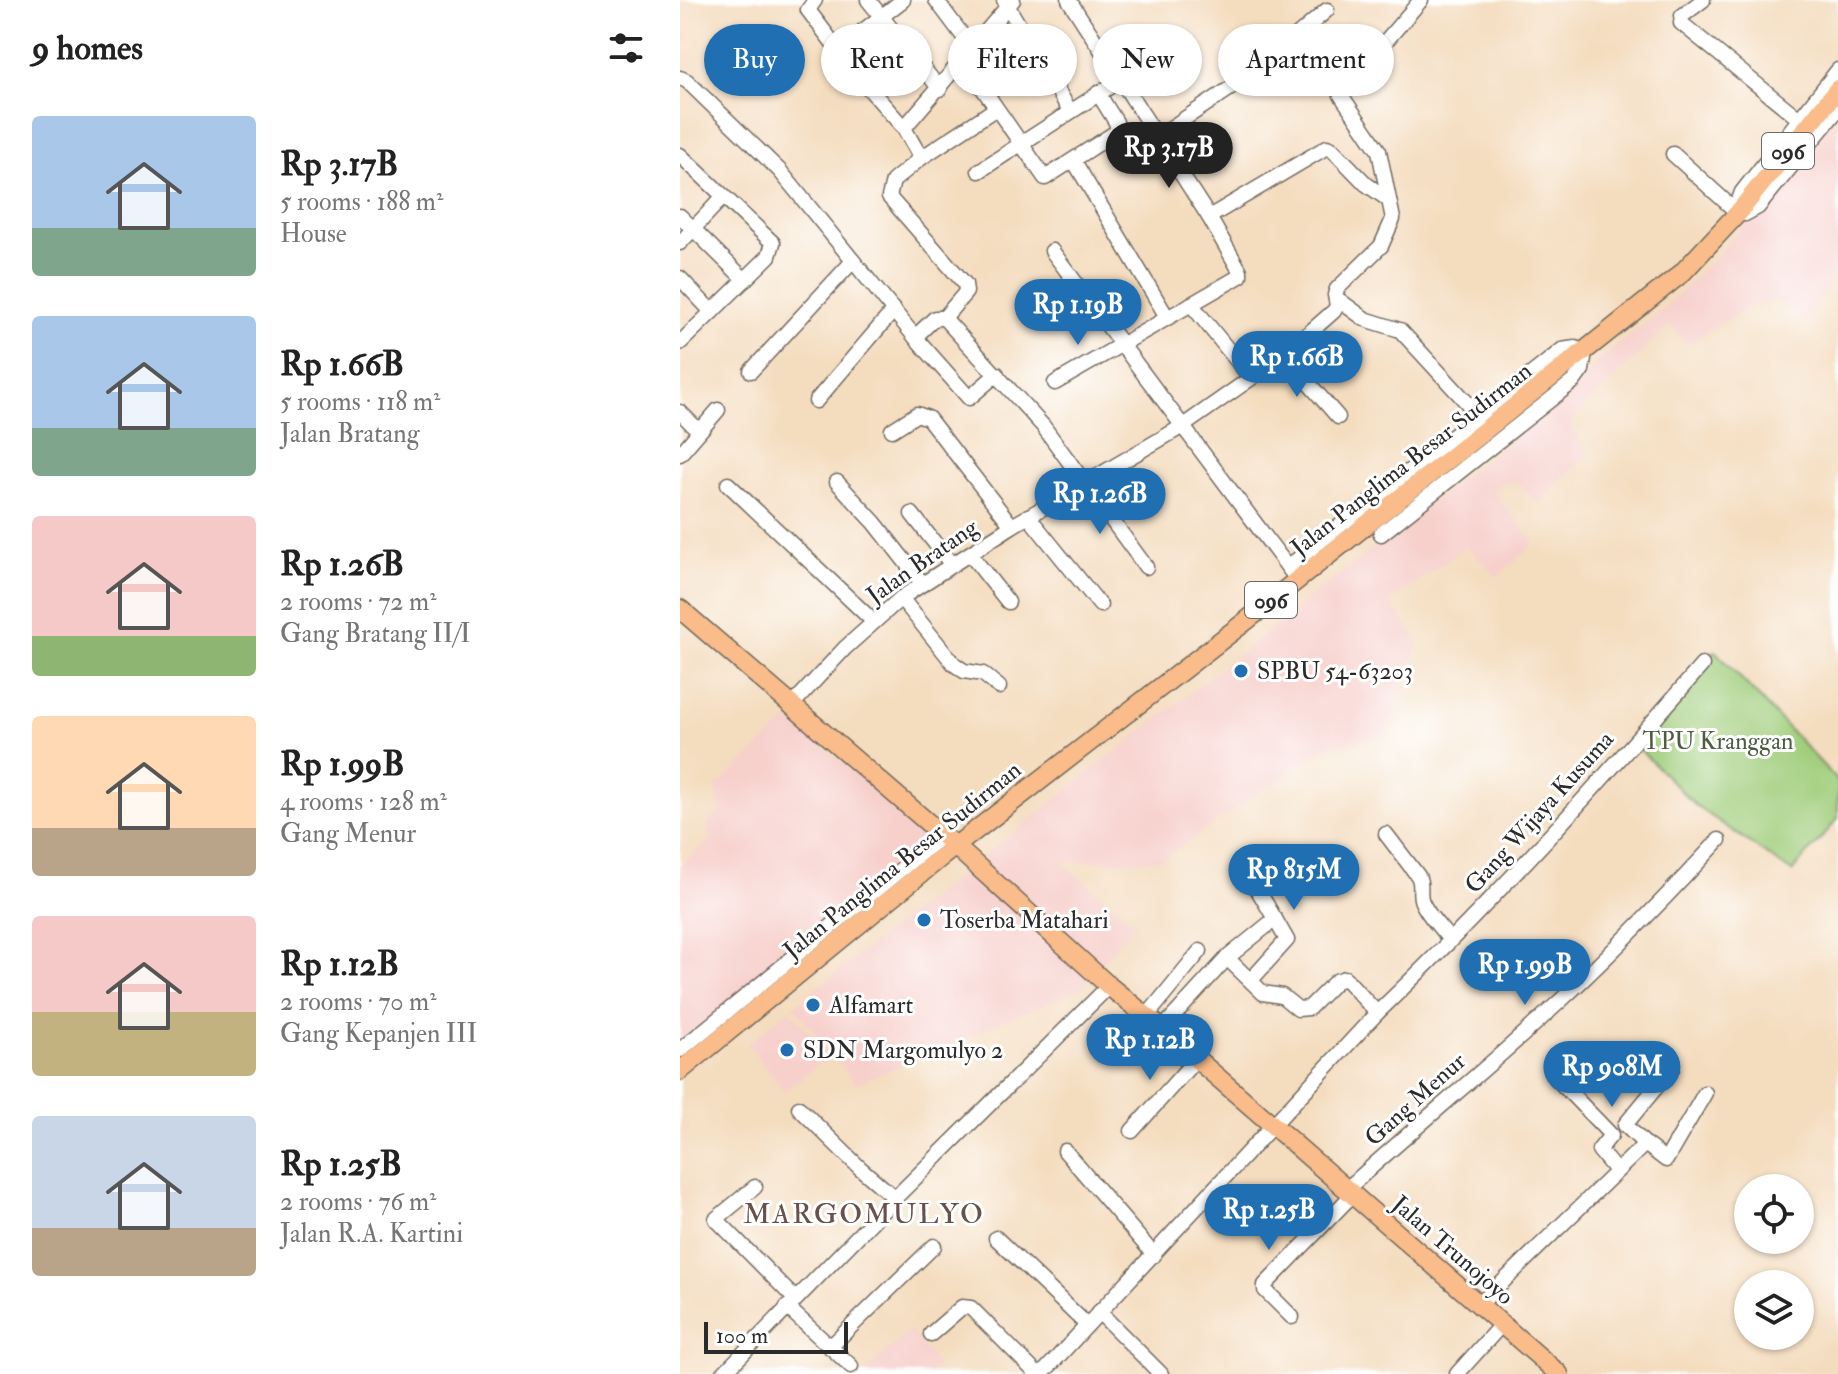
<!DOCTYPE html>
<html lang="en">
<head>
<meta charset="utf-8">
<style>
  :root { --surface:#fff; --page:#f6f6f6; --text:#222; --muted:#767676; --accent:#1f6fb2 }
  body { margin:0; font-family:"IM FELL Double Pica",serif; background:var(--page); color:var(--text); height:100vh; display:flex; flex-direction:column; font-size:30px; white-space:nowrap }
  * { box-sizing:border-box; margin:0 }
  p { font-size:26px; color:var(--muted) }
  .icon { flex:none; width:44px; height:44px; fill:none; stroke:currentColor; stroke-width:2; stroke-linecap:round; stroke-linejoin:round }
  .map { position:relative; flex:1; overflow:hidden }
  .panel { display:flex; flex-direction:column; background:var(--surface); width:680px }
  .panel>* { flex:none }
  .banner { position:absolute; left:24px; top:24px; width:760px; height:72px; display:flex; gap:16px }
  .controls { position:absolute; left:1054px; top:1174px; display:grid; gap:16px }
  .controls a { display:grid; place-items:center; width:80px; height:80px; border-radius:50%; background:var(--surface); box-shadow:0 2px 6px #0004; font-size:40px }
  .scale { position:absolute; left:24px; bottom:20px; width:144px; box-sizing:border-box; padding-left:8px; border:4px solid #2b2b2b; border-top:0; font-size:22px; line-height:28px; white-space:nowrap; color:#2b2b2b; -webkit-text-stroke:6px #fff; paint-order:stroke }
  .price { position:absolute; translate:-50% -68px; padding:0 18px; border-radius:28px; background:var(--accent); color:#fff; font-size:26px; line-height:52px; filter:drop-shadow(0 2px 4px #0008) }
  .price::after { content:''; position:absolute; left:50%; top:48px; width:24px; height:18px; margin-left:-12px; background:inherit; clip-path:polygon(0 0,100% 0,50% 100%) }
  .price.on { background:#222; color:#fff }
  ul { padding:0; list-style:none }
  li { display:flex; align-items:center; gap:24px; height:200px; padding:0 32px }
  li span { display:grid; place-items:center; flex:none; width:224px; height:160px; border-radius:8px; color:#555 }
  li>.icon { margin-inline-start:auto }
  span .icon { width:96px; height:96px; fill:#fffc; stroke-width:1 }
  li b { font-size:34px }
  h2 { display:flex; justify-content:space-between; align-items:center; height:96px; padding:0 32px; font-size:34px }
  .tag { padding:0 28px; border-radius:36px; background:var(--surface); box-shadow:0 2px 6px #0004; font-size:28px; line-height:72px }
  .tag.on { background:var(--accent); color:#fff }
  main { display:flex; flex:1; min-height:0 }
  .map>svg:first-child { display:block }
</style>
</head>
<body>
<main>
<section class="panel">
<h2>9 homes<svg class="icon" aria-label="filters" viewBox="0 0 24 24"><path d="M4 7h16M4 17h16"/><circle cx="9" cy="7" r="2"/><circle cx="15" cy="17" r="2"/></svg></h2>
<ul>
<li><span style="background:linear-gradient(#a9c7e8 70%,#7fa58c 0)"><svg class="icon" aria-label="home" viewBox="0 0 24 24"><path d="M3 11l9-7 9 7M6 9v11h12V9"/></svg></span><div><b>Rp 3.17B</b><p>5 rooms · 188 m²</p><p>House</p></div></li>
<li><span style="background:linear-gradient(#a9c7e8 70%,#7fa58c 0)"><svg class="icon" aria-label="home" viewBox="0 0 24 24"><path d="M3 11l9-7 9 7M6 9v11h12V9"/></svg></span><div><b>Rp 1.66B</b><p>5 rooms · 118 m²</p><p>Jalan Bratang</p></div></li>
<li><span style="background:linear-gradient(#f6c9c9 75%,#8fb573 0)"><svg class="icon" aria-label="home" viewBox="0 0 24 24"><path d="M3 11l9-7 9 7M6 9v11h12V9"/></svg></span><div><b>Rp 1.26B</b><p>2 rooms · 72 m²</p><p>Gang Bratang II/I</p></div></li>
<li><span style="background:linear-gradient(#ffd9b3 70%,#b9a48a 0)"><svg class="icon" aria-label="home" viewBox="0 0 24 24"><path d="M3 11l9-7 9 7M6 9v11h12V9"/></svg></span><div><b>Rp 1.99B</b><p>4 rooms · 128 m²</p><p>Gang Menur</p></div></li>
<li><span style="background:linear-gradient(#f6c9c9 60%,#c2b280 0)"><svg class="icon" aria-label="home" viewBox="0 0 24 24"><path d="M3 11l9-7 9 7M6 9v11h12V9"/></svg></span><div><b>Rp 1.12B</b><p>2 rooms · 70 m²</p><p>Gang Kepanjen III</p></div></li>
<li><span style="background:linear-gradient(#c9d6e8 70%,#b9a48a 0)"><svg class="icon" aria-label="home" viewBox="0 0 24 24"><path d="M3 11l9-7 9 7M6 9v11h12V9"/></svg></span><div><b>Rp 1.25B</b><p>2 rooms · 76 m²</p><p>Jalan R.A. Kartini</p></div></li>
</ul>
</section>
<div class="map">
<svg width="1158" height="1374" viewBox="0 0 1158 1374">
  <rect width="100%" height="100%" fill="#fff"/>
  <filter id="ink" filterUnits="userSpaceOnUse"><feTurbulence type="fractalNoise" baseFrequency=".0125" numOctaves="2"/><feDisplacementMap in="SourceGraphic" scale="16" xChannelSelector="R" yChannelSelector="G"/><feConvolveMatrix kernelMatrix="1 2 1 2 8 2 1 2 1" color-interpolation-filters="sRGB"/></filter>
  <filter id="wash" filterUnits="userSpaceOnUse"><feTurbulence type="fractalNoise" baseFrequency=".006" numOctaves="4" result="noise"/><feDisplacementMap in="SourceGraphic" scale="32" xChannelSelector="R" yChannelSelector="G"/><feGaussianBlur stdDeviation="1.8" result="paint"/><feColorMatrix in="noise" values="0 0 0 0 0 0 0 0 0 0 0 0 0 0 0 0 0 1.4 0 .05"/><feComposite in="paint" operator="in"/></filter>
  <g filter="url(#wash)">
    <rect width="100%" height="100%" fill="#f4dcbe"/>
    <!-- built -->
    <g fill="#f7d0cc">
      <polygon points="1158,116 1158,271 1125,322 1096,301 1071,306 1007,344 990,325 889,423 907,454 858,504 835,480 812,489 854,543 818,577 786,547 710,602 739,642 706,735 646,747 481,860 381,862 455,923 402,988 176,1084 114,1006 906,380 914,364 980,312 1039,254"/>
      <polygon points="108,720 248,829 244,840 0,1045 0,866 30,840 27,825 41,810 36,787"/>
      <polygon points="110,1009 148,1056 104,1091 67,1044"/>
      <polygon points="230,1330 258,1365 248,1374 183,1374"/>
    </g>
    <!-- green -->
    <polygon fill="#a0cd7b" stroke="#667c53" stroke-width="2" points="1035,651 1158,781 1158,819 1112,872 1015,805 953,743"/>
  </g>
  <g filter="url(#ink)">
    <g fill="none" stroke-linecap="round" stroke-linejoin="round">
      <!-- minor casing -->
      <g stroke="#71695e" stroke-width="17">
        <g id="minor">
          <polyline points="135,0 128,10 178,76 224,128 241,158 315,109"/>
          <polyline points="188,0 260,89"/>
          <polyline points="256,0 292,48"/>
          <polyline points="324,0 390,111"/>
          <polyline points="1023,0 1002,16 1001,23 1128,126"/>
          <polyline points="158,50 223,0"/>
          <polyline points="283,60 365,178 438,131 436,122 418,93"/>
          <polyline points="0,78 7,81 100,171 235,337 255,318 264,318 363,426 466,567"/>
          <polyline points="224,128 333,0"/>
          <polyline points="477,137 578,70 647,10"/>
          <polyline points="993,154 1058,213 1065,214 1078,207 1158,109"/>
          <polyline points="0,155 93,243 89,256 0,343"/>
          <polyline points="241,158 213,181 209,197 285,284 286,292 264,318"/>
          <polyline points="394,161 487,317"/>
          <polyline points="299,171 440,80"/>
          <polyline points="1058,213 1056,208 1062,192 1158,70"/>
          <polyline points="0,216 65,280"/>
          <polyline points="529,217 647,147 652,149 686,184 709,200"/>
          <polyline points="0,243 43,197"/>
          <polyline points="372,251 613,574"/>
          <polyline points="0,278 32,312"/>
          <polyline points="656,298 685,319 720,330 803,420"/>
          <polyline points="511,304 571,378"/>
          <polyline points="235,337 289,398 317,374"/>
          <polyline points="604,355 658,417"/>
          <polyline points="71,371 173,261"/>
          <polyline points="375,383 560,276 560,271 529,217 389,0"/>
          <polyline points="136,401 214,310"/>
          <polyline points="0,412 18,430"/>
          <polyline points="212,430 237,414 248,418 332,526"/>
          <polyline points="0,454 38,410"/>
          <polyline points="157,482 195,523 242,583"/>
          <polyline points="48,484 194,622"/>
          <polyline points="232,514 272,565"/>
          <polyline points="348,516 420,605"/>
          <polyline points="290,554 328,602"/>
          <polyline points="608,567 882,350 895,348 905,352 902,370 894,381 701,534"/>
          <polyline points="221,598 274,664 284,671 303,674 319,687"/>
          <polyline points="112,705 165,648 221,598 332,526 503,426 604,355 654,311 657,306 655,295 657,289 701,246 713,219 699,151 661,95 659,87 705,42 741,0"/>
          <path d="M706,834l32,42c5,9 0,17 4,26 6,14 19,26 28,38"/>
          <polyline points="569,875 595,919"/>
          <polyline points="547,958 595,919 607,940 571,980"/>
          <polyline points="467,1016 520,951"/>
          <polyline points="482,1029 547,958 583,993 602,996 618,1009 629,1008 656,981 665,978 697,1013"/>
          <polyline points="0,1050 263,835"/>
          <polyline points="876,1078 931,1135 919,1150 936,1171"/>
          <polyline points="119,1108 180,1168 215,1198"/>
          <polyline points="452,1131 516,1059"/>
          <polyline points="965,1144 945,1125 992,1068"/>
          <polyline points="385,1151 474,1255"/>
          <polyline points="75,1187 36,1219 115,1299"/>
          <path d="M667,1189c70,-64 143,-123 212,-187 56,-51 108,-106 160,-162"/>
          <polyline points="316,1238 407,1325"/>
          <polyline points="799,1305 965,1144 986,1160 1025,1093"/>
          <polyline points="107,1307 171,1366"/>
          <polyline points="419,1312 481,1374"/>
          <polyline points="612,1317 585,1290 585,1285 673,1194"/>
          <polyline points="251,1334 282,1307 291,1308 357,1374"/>
          <polyline points="150,1347 254,1246"/>
          <polyline points="43,1374 215,1198 429,986"/>
          <path d="M362,1374l335,-361c114,-109 221,-228 325,-348"/>
          <polyline points="777,1374 821,1325"/>
        </g>
      </g>
      <!-- major casing -->
      <g stroke="#71695e" stroke-width="21">
        <g id="major">
          <polyline points="0,609 275,846 429,986 482,1029 879,1374"/>
          <polyline points="0,1071 260,858 566,621 1002,273 1058,213 1158,89"/>
        </g>
      </g>
      <!-- minor -->
      <use href="#minor" stroke="#fff" stroke-width="14"/>
      <!-- major -->
      <use href="#major" stroke="#f9bc8a" stroke-width="18"/>
    </g>
  </g>
  <!-- markers -->
  <g fill="#1f6fb2" stroke="#fff" stroke-width="3">
    <circle cx="561" cy="671" r="8"/>
    <circle cx="244" cy="920" r="8"/>
    <circle cx="133" cy="1005" r="8"/>
    <circle cx="107" cy="1050" r="8"/>
  </g>
  <g text-anchor="middle" stroke-width="6" stroke-linejoin="round" paint-order="stroke">
    <!-- shield labels -->
    <g fill="#fff" stroke="#6b6b6b" stroke-width="2">
      <rect x="1082" y="133" width="52" height="36" rx="6"/>
      <rect x="565" y="582" width="52" height="36" rx="6"/>
    </g>
    <g font-size="22" font-weight="bold" fill="#2b2b2b">
      <text x="1108" y="159">096</text>
      <text x="591" y="608">096</text>
    </g>
    <!-- street labels -->
    <g font-size="24" fill="#2b2b2b" stroke="#fff">
      <text transform="translate(731 459) rotate(-38)" y="8">Jalan Panglima Besar Sudirman</text>
      <text transform="translate(242 561) rotate(-35)" y="8">Jalan Bratang</text>
      <text transform="translate(859 812) rotate(-48)" y="8">Gang Wijaya Kusuma</text>
      <text transform="translate(222 860) rotate(-39)" y="8">Jalan Panglima Besar Sudirman</text>
      <text transform="translate(735 1099) rotate(-42)" y="8">Gang Menur</text>
      <text transform="translate(773 1250) rotate(41)" y="8">Jalan Trunojoyo</text>
    </g>
    <!-- poi labels -->
    <g font-size="24" fill="#2b2b2b" stroke="#fff" text-anchor="start">
      <text x="577" y="679">SPBU 54-63203</text>
      <text x="260" y="928">Toserba Matahari</text>
      <text x="149" y="1013">Alfamart</text>
      <text x="123" y="1058">SDN Margomulyo 2</text>
    </g>
    <!-- park labels -->
    <g font-size="24" fill="#4e5c43" stroke="#fff">
      <text x="1038" y="749">TPU Kranggan</text>
    </g>
    <!-- quarter labels -->
    <g font-size="28" letter-spacing="2" fill="#69504b" stroke="#fff">
      <text x="184" y="1223">MARGOMULYO</text>
    </g>
  </g>
</svg>
<div class="controls">
<a><svg class="icon" aria-label="locate" viewBox="0 0 24 24"><circle cx="12" cy="12" r="6"/><path d="M12 2v4M12 18v4M2 12h4M18 12h4"/></svg></a>
<a><svg class="icon" aria-label="layers" viewBox="0 0 24 24"><path d="M12 4l9 5-9 5-9-5zM3 14l9 5 9-5"/></svg></a>
</div>
<div class="scale">100 m</div>
<b class="price on" style="left:489px;top:190px">Rp 3.17B</b>
<b class="price" style="left:398px;top:347px">Rp 1.19B</b>
<b class="price" style="left:617px;top:399px">Rp 1.66B</b>
<b class="price" style="left:420px;top:536px">Rp 1.26B</b>
<b class="price" style="left:614px;top:912px">Rp 815M</b>
<b class="price" style="left:845px;top:1007px">Rp 1.99B</b>
<b class="price" style="left:470px;top:1082px">Rp 1.12B</b>
<b class="price" style="left:932px;top:1109px">Rp 908M</b>
<b class="price" style="left:589px;top:1252px">Rp 1.25B</b>
<div class="banner">
<a class="tag on">Buy</a>
<a class="tag">Rent</a>
<a class="tag">Filters</a>
<a class="tag">New</a>
<a class="tag">Apartment</a>
</div>
</div>
</main>
</body>
</html>
